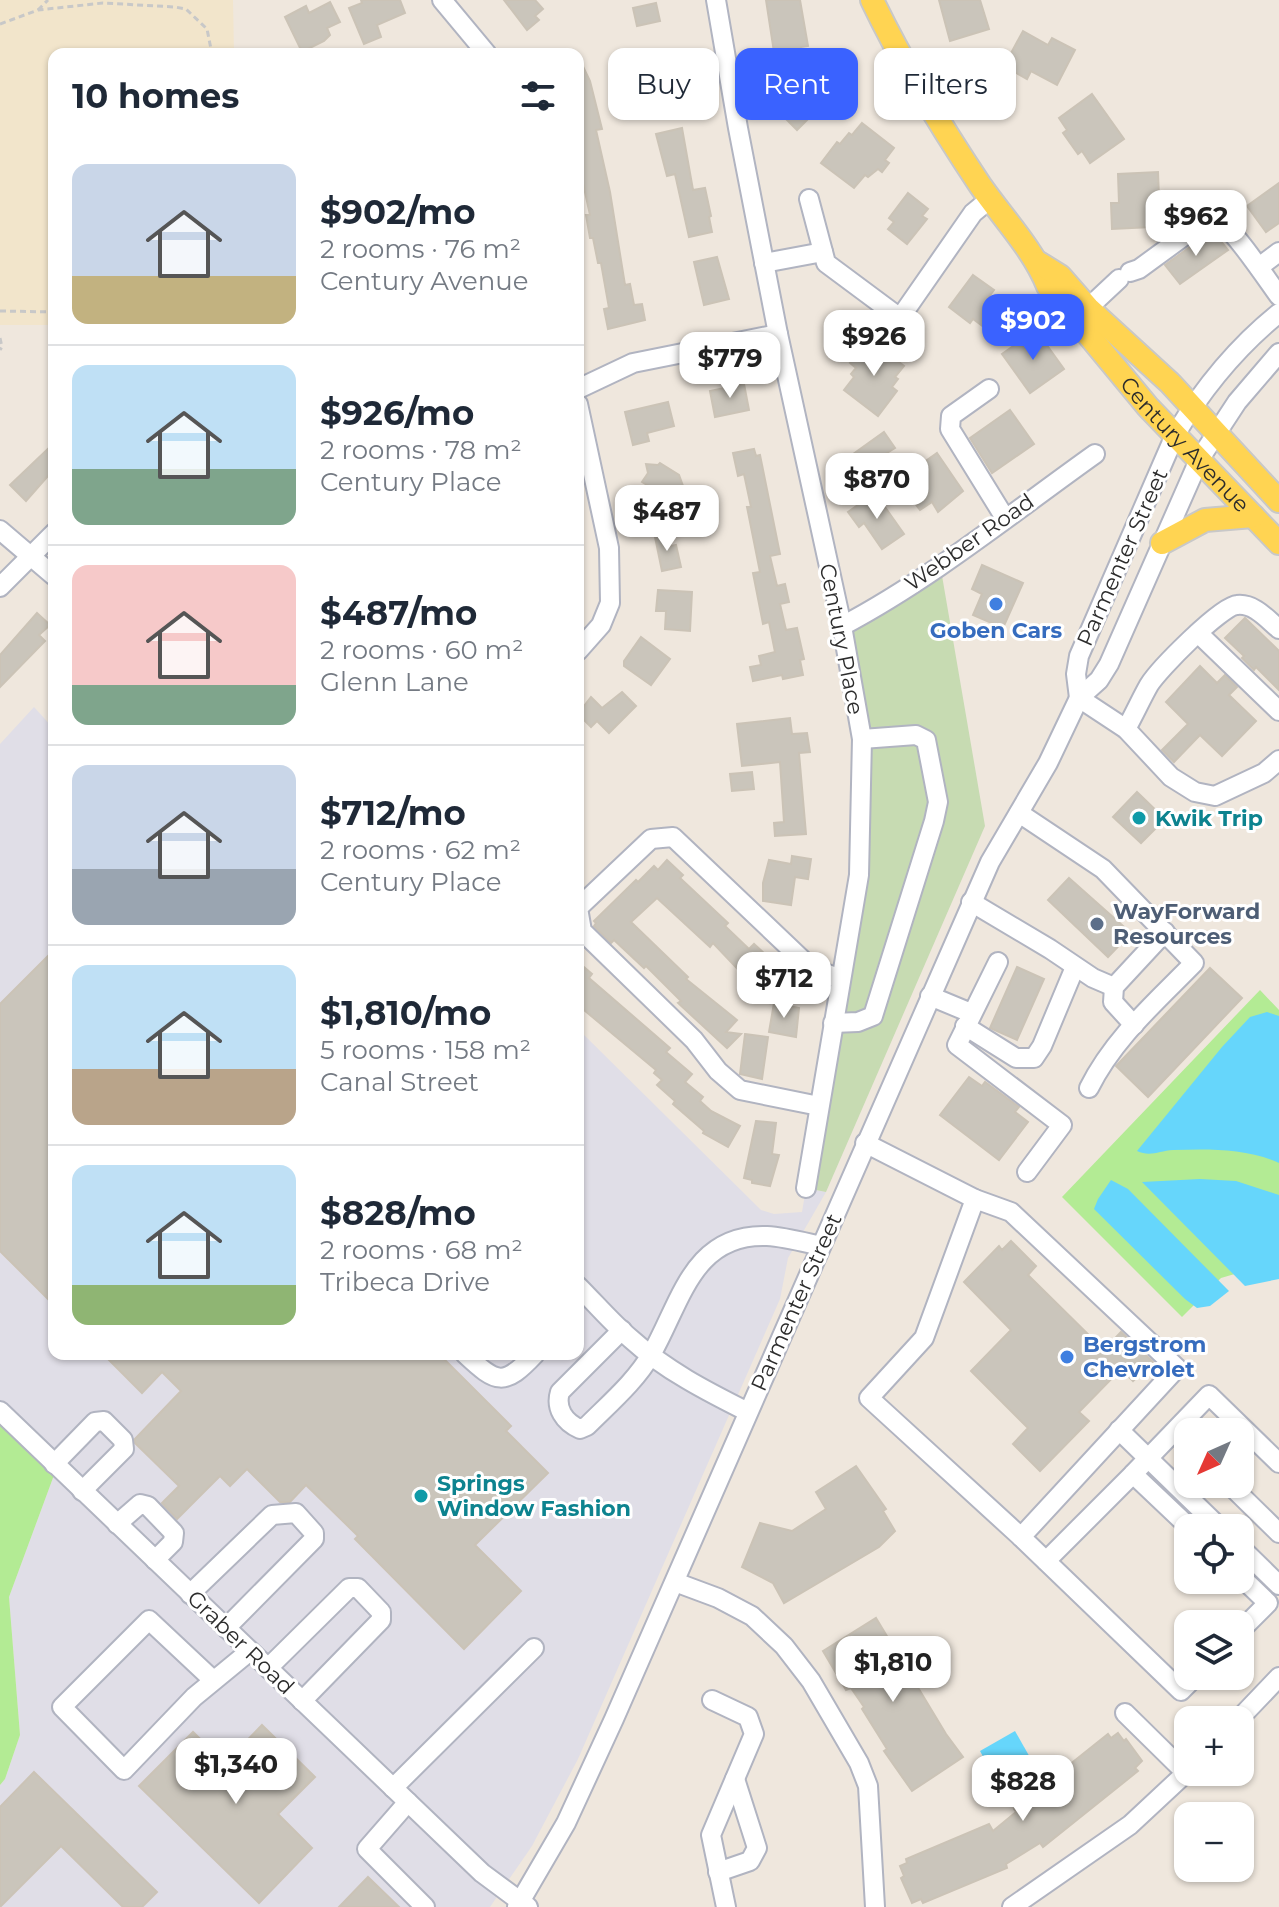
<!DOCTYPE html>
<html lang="en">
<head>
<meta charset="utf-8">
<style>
  :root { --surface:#fff; --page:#f6f6f7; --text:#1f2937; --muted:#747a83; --line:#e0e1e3; --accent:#3a62ff }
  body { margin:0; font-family:Montserrat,sans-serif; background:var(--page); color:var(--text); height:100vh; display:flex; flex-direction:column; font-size:30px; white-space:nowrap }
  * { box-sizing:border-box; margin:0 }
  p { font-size:26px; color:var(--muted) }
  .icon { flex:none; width:44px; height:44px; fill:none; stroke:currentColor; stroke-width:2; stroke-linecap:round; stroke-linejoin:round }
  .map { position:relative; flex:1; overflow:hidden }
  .sheet { position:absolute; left:48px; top:48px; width:536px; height:1312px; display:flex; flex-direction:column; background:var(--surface); border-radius:16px; box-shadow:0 2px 6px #0004 }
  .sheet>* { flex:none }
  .banner { position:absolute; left:608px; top:48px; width:550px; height:72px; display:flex; gap:16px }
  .needle { width:52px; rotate:225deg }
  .fabs { position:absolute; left:1174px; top:1418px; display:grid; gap:16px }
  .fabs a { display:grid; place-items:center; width:80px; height:80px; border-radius:16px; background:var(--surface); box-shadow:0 2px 6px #0004; font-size:40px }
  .price { position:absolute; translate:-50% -68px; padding:0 18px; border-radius:16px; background:#fff; color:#222; font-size:26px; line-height:52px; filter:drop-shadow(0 2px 4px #0008) }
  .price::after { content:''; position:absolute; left:50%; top:48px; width:24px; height:18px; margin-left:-12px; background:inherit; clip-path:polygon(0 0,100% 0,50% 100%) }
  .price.on { background:var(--accent); color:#fff }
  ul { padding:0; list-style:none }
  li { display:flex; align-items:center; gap:24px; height:200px; padding:0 24px }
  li+li { border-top:2px solid var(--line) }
  li span { display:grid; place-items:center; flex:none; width:224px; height:160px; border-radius:16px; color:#555 }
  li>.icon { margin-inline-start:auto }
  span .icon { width:96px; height:96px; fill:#fffc; stroke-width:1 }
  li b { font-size:34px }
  h2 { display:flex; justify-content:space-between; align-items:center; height:96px; padding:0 24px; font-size:34px }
  .chip { padding:0 28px; border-radius:16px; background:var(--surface); box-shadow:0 2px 6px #0004; font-size:28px; line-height:72px }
  .chip.on { background:var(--accent); color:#fff }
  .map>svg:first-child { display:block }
</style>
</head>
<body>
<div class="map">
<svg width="1279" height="1907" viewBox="0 0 1279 1907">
  <rect width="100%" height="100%" fill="#efe7dd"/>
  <!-- industrial -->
  <polygon fill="#e0dee7" points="34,707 54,729 54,1354 578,1354 578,1029 761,1210 774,1214 802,1212 806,1188 826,1192 788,1258 780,1299 578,1759 532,1846 490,1907 0,1907 0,1785 5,1779 20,1735 9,1597 57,1467 0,1411 0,744"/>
  <!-- education -->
  <polygon fill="#f2e5cb" points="0,0 233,0 234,54 54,54 54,325 0,325"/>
  <!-- green -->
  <g fill="#b3eb94">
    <polygon points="1260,990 1279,1010 1279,1261 1221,1278 1182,1317 1062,1197"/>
    <polygon points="0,1411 57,1467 9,1597 20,1735 5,1779 0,1785"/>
  </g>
  <!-- cemetery -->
  <polygon fill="#c7dbb2" points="940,564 985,826 826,1192 806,1188 861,806 842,626"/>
  <!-- water -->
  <g fill="#66d6fb">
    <path d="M1267,1012l12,4v147c-33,-15 -71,-14 -106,-13 -14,1 -23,7 -36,1l85,-104 28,-30z"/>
    <polygon points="1200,1179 1236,1181 1279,1195 1279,1279 1245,1286 1142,1182"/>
    <polygon points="1111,1180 1128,1189 1229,1291 1210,1306 1197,1308 1185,1299 1094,1209 1098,1199"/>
    <polygon points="1015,1731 1040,1775 1004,1795 980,1751"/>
  </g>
  <!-- building -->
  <g fill="#cac5bb" stroke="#cbc3b6" stroke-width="2">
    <polygon points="361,0 400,0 405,13 377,25 381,37 364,44 349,8 362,3"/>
    <polygon points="504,0 535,0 543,9 535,16 539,20 527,30"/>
    <polygon points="766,0 800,0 808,46 801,47 800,78 784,77 785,50 774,52"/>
    <polygon points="939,0 980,0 989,29 950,41"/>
    <polygon points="330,2 340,22 327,28 330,35 324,41 302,52 285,17 306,6 309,13"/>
    <polygon points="656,3 660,21 637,26 633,8"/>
    <polygon points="1023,31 1048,45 1052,38 1075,50 1057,85 1031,71 1027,79 1004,66"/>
    <polygon points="578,56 590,81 602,129 596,130 610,192 625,285 630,284 634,305 642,304 645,320 608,329 604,309 609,308 601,263 598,263 593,238 590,238 586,215 590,215 583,183 580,184 578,174"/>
    <polygon points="798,81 822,105 797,130 782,115 789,107 781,98"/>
    <polygon points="1092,94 1124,139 1090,163 1082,151 1078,154 1063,133 1067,130 1059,118"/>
    <polygon points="862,123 894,148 885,160 889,163 882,172 878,169 868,177 865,175 854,188 821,163 837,142 840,144 849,133 852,135"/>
    <polygon points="682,128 693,190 705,188 711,216 709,217 712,232 689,237 675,174 667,176 656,134"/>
    <polygon points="1158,172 1159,198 1151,198 1152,227 1112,229 1111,203 1119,203 1118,174"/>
    <polygon points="1279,183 1279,223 1266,232 1247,206"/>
    <polygon points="908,193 928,209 922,216 927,219 907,244 888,229 894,222 889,218"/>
    <polygon points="1214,233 1228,250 1180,284 1165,265 1208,234"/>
    <polygon points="717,257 729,299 704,305 694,262"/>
    <polygon points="973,275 994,290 988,298 1007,312 992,333 973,319 970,323 949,307"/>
    <polygon points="1036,330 1064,369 1030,393 1002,354"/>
    <polygon points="871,341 904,366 895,377 898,379 892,387 897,391 878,416 844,390 854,377 851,374 856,368 850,363"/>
    <polygon points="744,384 749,410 715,417 710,391"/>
    <polygon points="668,402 674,426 647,433 649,441 633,445 625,412"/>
    <polygon points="1010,410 1034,444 992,473 970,438"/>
    <polygon points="884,432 895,448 887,453 895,464 863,487 850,469 854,464 849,457"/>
    <polygon points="54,443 54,469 26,501 10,485"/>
    <polygon points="754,449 756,456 760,455 780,554 770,556 777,586 785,584 789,602 780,604 786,630 797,628 804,659 800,660 803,675 783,679 782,675 753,681 750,667 761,665 759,656 775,652 769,622 763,624 753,573 760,572 747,507 751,507 744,474 738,476 733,453"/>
    <polygon points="937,453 963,491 938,512 932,502 920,510 911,498 917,494 910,483 914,480 907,470 918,462 920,465"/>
    <polygon points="660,463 679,475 687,497 665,502 658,512 643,501 652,488 642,482 648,473 646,464 658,465"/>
    <polygon points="875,493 904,534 882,549 864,523 859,527 848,512"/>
    <polygon points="668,534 671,546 676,545 681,567 662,571 655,537"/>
    <polygon points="982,565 1023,583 1003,628 973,615 982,594 972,589"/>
    <polygon points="658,590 692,592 690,631 665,629 666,611 656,611"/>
    <polygon points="37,613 50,625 39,635 45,641 0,687 0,655"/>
    <polygon points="1245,618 1279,651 1279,690 1256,667 1254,670 1242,658 1244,656 1225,638"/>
    <polygon points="641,637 670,659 651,685 624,666 624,661"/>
    <polygon points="1200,666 1217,683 1225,675 1237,687 1229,695 1256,721 1222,756 1200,735 1174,762 1162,750 1188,724 1166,702"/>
    <polygon points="622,692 636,706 609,733 597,721 591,727 578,714 591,697 602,708"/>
    <polygon points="790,718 792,734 807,733 810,752 799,753 806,834 775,836 774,823 784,822 780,762 742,766 737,724"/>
    <polygon points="752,772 754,789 732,791 730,774"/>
    <polygon points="1137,792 1165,819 1141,843 1113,817"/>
    <polygon points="792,856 811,859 808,879 795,877 791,905 763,901 763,883 769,860 791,864"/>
    <polygon points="667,860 683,875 680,878 728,923 725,926 749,949 754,944 767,956 764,959 782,976 776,981 783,989 770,1003 713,943 710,947 657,898 631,922 688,977 686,979 737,1020 726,1032 741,1034 727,1048 678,1003 681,1001 646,966 644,968 614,940 611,943 594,926 596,923 594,921 636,880 638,882 654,866 658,870"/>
    <polygon points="1069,878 1131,933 1108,957 1048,900"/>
    <polygon points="54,950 54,1305 0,1251 0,1004"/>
    <polygon points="578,962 592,974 589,978 670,1048 666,1052 692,1074 685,1082 703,1097 700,1101 711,1111 740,1126 728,1147 703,1133 704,1131 673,1104 675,1101 657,1085 662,1080 654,1073 656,1070 578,1005"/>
    <polygon points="1017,967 1044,979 1017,1040 990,1028"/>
    <polygon points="1210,968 1242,998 1148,1097 1116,1066"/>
    <polygon points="774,1003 799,1008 796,1037 769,1032"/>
    <polygon points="745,1034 768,1037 762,1079 740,1074"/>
    <polygon points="969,1077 982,1086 985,1082 1019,1107 1015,1112 1028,1122 999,1160 940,1115"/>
    <polygon points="756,1121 776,1123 772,1154 779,1155 770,1186 752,1183 752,1180 744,1178"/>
    <polygon points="1011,1241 1036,1266 1028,1275 1104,1350 1121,1332 1153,1362 1133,1381 1121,1369 1079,1412 1089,1421 1040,1471 1013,1444 1028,1428 971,1371 1011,1330 964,1282 999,1246 1002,1250"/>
    <polygon points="103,1354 439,1354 511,1426 506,1431 548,1473 475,1545 521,1591 464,1649 355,1539 358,1536 306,1485 290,1502 280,1502 247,1469 230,1486 220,1476 177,1519 162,1503 179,1486 135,1443 135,1439 181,1391 162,1372 142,1393"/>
    <polygon points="856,1466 886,1509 883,1511 895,1531 879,1547 784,1603 773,1583 742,1567 760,1523 792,1531 826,1509 816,1492"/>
    <polygon points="876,1618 946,1734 963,1757 912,1791 884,1751 887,1749 862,1709 864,1707 851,1688 846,1690 823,1651"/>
    <polygon points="262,1725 315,1777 278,1814 312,1848 259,1903 139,1786 193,1732 225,1763"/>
    <polygon points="1118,1733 1124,1741 1126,1739 1142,1761 1135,1768 1138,1771 1043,1847 1040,1843 1006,1864 1007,1868 923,1903 921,1899 912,1903 901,1878 904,1876 900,1866 907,1863 906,1859 989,1824 993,1831 1016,1812 1014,1809 1108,1734 1111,1738"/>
    <polygon points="34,1772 157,1892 142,1907 123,1907 61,1846 0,1907 0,1807"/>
    <polygon points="368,1877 399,1907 339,1907"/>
  </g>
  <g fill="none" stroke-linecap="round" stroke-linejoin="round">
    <!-- minor casing -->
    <g stroke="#b1b4c1" stroke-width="22">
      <g id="minor">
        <polyline points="442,0 487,54"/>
        <polyline points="716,0 738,128 778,334 842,626 862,739 859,875 806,1188"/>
        <polyline points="809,199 826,263 900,318 973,213 990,199"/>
        <polyline points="764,263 823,252"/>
        <polyline points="1259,267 1279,252"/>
        <path d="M1130,272l9,-3 63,-46c7,-3 13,-4 19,0 13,7 47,58 58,73"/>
        <polyline points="1088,308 1119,279"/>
        <polyline points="578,389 633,363 778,334"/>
        <polyline points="989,389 951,416 950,429 1005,518"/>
        <polyline points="578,404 609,548 610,603 601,625 578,651"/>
        <polyline points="0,530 54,576"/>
        <polyline points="0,587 54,533"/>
        <path d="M842,626c89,-47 170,-113 253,-172"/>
        <polyline points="1198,633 1279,711"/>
        <path d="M1079,698l-3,-24 3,-18 96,-221c27,-45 63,-89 104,-122"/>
        <polyline points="1079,698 1126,729 1171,777 1195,792 1215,796 1264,773 1279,760"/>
        <path d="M1126,729c8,-14 15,-30 23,-44 10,-16 72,-79 88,-80 17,-2 30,14 42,24"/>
        <path d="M1019,813l84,56 91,94c-38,39 -80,75 -105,125"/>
        <polyline points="971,902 1050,949 1093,978 1114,987"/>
        <polyline points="998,962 957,1045 1062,1125 1027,1172"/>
        <polyline points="930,996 971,1013"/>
        <polyline points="833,1023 858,1022 873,1016 934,821 938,802 926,740 916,735 862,739"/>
        <polyline points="1134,1025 1113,1002 1114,987 1165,932"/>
        <polyline points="965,1026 1016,1058 1034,1058 1042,1046 1075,967"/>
        <polyline points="819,1106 740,1090 718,1071 694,1040 582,931 578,908 651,839 673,837 811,968 841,979"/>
        <polyline points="865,1143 975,1199"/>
        <polygon points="975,1199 1011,1212 1177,1368 1021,1537 869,1398 924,1338"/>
        <path d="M578,1286c18,18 34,37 53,53 34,31 77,53 117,73"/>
        <path d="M622,1330l-62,62c-5,16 4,30 20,37l7,-3c23,-23 49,-45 65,-73 29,-51 41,-120 115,-117 18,1 36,6 54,10"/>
        <path d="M465,1354c32,30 39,33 70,0"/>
        <polyline points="0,1411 482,1873 528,1907"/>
        <polyline points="1119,1430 1220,1528"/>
        <polyline points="54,1464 95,1422 104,1421 123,1440 124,1449 82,1491"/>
        <polyline points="1133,1474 1209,1395 1279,1463"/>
        <polyline points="1229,1484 1279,1533"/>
        <polyline points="117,1524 140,1504 148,1506 174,1533 173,1542 155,1560"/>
        <polyline points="1021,1537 1181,1691 1196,1676"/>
        <polyline points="1240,1547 1279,1585"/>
        <polyline points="1046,1561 1133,1474 1190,1528"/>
        <polyline points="1240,1576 1268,1603 1240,1631"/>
        <polyline points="675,1582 718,1598 752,1616 784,1646 811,1681 859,1763 868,1786 875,1907"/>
        <polyline points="190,1594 272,1515 296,1513 314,1533 314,1539 226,1628"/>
        <polyline points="268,1668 349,1588 358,1588 381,1612 381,1620 302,1701"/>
        <polyline points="213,1680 149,1620 62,1707 124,1770 194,1697 250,1651"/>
        <polyline points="712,1700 748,1717 754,1734 711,1835 726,1907"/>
        <polyline points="1125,1713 1186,1773"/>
        <polyline points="1238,1720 1279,1677"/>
        <polyline points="393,1788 534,1648"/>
        <polyline points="408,1802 367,1849 425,1907"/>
        <polyline points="718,1872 750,1861 757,1848 735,1779"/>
        <polyline points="517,1907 566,1823 614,1719 990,862 1048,763 1079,698 1099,680 1109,664 1199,460 1237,402 1279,353"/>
        <polyline points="1012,1907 1130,1825 1188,1771"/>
      </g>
    </g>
    <!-- major casing -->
    <g stroke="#c8c8c8" stroke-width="26">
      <g id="major">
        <path id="s1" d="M872,0c31,65 68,125 108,185 23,33 53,64 68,101l100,121 131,136"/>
        <polyline points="1039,263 1060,276 1088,308 1170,383 1279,501"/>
        <polyline points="1162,543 1205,520 1253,516"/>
      </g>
    </g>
    <!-- path -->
    <g stroke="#c8c8c8" stroke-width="3" stroke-dasharray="6 4" stroke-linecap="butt">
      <polyline points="38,10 48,0"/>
      <polyline points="0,24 38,10 103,3 175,7 186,9 207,29 212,54"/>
      <polyline points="0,311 54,312"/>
      <polyline points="0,338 2,347 0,350"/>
    </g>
    <!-- minor -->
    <use href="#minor" stroke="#fff" stroke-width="18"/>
    <!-- major -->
    <use href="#major" stroke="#ffd452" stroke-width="22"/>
  </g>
  <!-- markers -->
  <g fill="#3f7fe0" stroke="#fff" stroke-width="3">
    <circle cx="996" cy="604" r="8"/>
    <circle cx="1067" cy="1357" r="8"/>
  </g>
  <g fill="#0f9aa8" stroke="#fff" stroke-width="3">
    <circle cx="1139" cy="818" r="8"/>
    <circle cx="421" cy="1496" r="8"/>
  </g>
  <circle fill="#5c6f8a" stroke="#fff" stroke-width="3" cx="1097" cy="924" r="8"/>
  <g text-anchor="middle" stroke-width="6" stroke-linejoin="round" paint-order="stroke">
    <!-- street labels -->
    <g font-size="22" fill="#2c2c2c" stroke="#fff">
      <text dy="8" stroke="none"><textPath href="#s1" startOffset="546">Century Avenue</textPath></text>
      <text transform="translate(969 542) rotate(-35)" y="8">Webber Road</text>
      <text transform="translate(1122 557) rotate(-66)" y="8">Parmenter Street</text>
      <text transform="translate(842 639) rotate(79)" y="8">Century Place</text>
      <text transform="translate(796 1302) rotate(-66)" y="8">Parmenter Street</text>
      <text transform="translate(241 1642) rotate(44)" y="8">Graber Road</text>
    </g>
    <!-- shop labels -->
    <g font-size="22" font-weight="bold" fill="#366cbe" stroke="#fff">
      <text x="996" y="638">Goben Cars</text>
      <text x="1083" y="1352" text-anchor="start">Bergstrom<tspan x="1083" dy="25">Chevrolet</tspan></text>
    </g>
    <!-- culture labels -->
    <g font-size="22" font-weight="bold" fill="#0d838f" stroke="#fff" text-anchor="start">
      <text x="1155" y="826">Kwik Trip</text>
      <text x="437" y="1491">Springs<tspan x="437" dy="25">Window Fashion</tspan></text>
    </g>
    <!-- service labels -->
    <g font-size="22" font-weight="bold" fill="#4e5e75" stroke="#fff" text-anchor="start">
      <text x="1113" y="919">WayForward<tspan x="1113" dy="25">Resources</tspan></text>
    </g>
  </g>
</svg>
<div class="fabs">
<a><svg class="needle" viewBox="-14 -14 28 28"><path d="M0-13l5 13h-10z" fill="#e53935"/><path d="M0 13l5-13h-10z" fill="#747a83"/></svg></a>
<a><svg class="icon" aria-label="locate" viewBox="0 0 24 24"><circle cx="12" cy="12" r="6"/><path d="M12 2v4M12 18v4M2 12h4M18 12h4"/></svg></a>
<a><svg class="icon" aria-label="layers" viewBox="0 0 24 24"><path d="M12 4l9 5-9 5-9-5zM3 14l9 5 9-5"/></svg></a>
<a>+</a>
<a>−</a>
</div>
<b class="price" style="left:1196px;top:258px">$962</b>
<b class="price on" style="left:1033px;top:362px">$902</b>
<b class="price" style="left:874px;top:378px">$926</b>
<b class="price" style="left:730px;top:400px">$779</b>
<b class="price" style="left:877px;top:521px">$870</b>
<b class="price" style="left:667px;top:553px">$487</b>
<b class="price" style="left:784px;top:1020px">$712</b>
<b class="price" style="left:893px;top:1704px">$1,810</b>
<b class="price" style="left:236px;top:1806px">$1,340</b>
<b class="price" style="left:1023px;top:1823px">$828</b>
<div class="banner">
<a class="chip">Buy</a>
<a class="chip on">Rent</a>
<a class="chip">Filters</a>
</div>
<section class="sheet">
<h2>10 homes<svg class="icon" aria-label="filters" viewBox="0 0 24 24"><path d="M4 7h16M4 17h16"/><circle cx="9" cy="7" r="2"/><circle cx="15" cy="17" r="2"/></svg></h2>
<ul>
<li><span style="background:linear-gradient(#c9d6e8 70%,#c2b280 0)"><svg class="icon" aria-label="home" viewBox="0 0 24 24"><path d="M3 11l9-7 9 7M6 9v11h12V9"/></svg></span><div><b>$902/mo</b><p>2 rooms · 76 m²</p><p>Century Avenue</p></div></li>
<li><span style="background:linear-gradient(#bfe0f5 65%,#7fa58c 0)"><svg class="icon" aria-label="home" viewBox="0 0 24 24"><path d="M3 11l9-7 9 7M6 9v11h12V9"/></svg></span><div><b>$926/mo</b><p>2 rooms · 78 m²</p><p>Century Place</p></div></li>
<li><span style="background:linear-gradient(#f6c9c9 75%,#7fa58c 0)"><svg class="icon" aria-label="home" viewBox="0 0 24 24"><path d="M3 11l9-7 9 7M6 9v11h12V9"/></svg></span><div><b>$487/mo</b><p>2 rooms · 60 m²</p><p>Glenn Lane</p></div></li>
<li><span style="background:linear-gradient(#c9d6e8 65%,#9aa5b1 0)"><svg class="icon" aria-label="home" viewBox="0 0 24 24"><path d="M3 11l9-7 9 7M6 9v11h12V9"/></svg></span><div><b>$712/mo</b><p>2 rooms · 62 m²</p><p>Century Place</p></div></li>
<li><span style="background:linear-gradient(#bfe0f5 65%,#b9a48a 0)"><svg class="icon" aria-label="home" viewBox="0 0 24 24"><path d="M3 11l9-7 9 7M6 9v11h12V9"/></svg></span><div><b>$1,810/mo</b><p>5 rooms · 158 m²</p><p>Canal Street</p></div></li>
<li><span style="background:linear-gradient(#bfe0f5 75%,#8fb573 0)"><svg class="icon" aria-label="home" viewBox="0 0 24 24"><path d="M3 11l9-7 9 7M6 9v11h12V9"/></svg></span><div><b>$828/mo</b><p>2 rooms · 68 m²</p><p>Tribeca Drive</p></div></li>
</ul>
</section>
</div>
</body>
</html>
